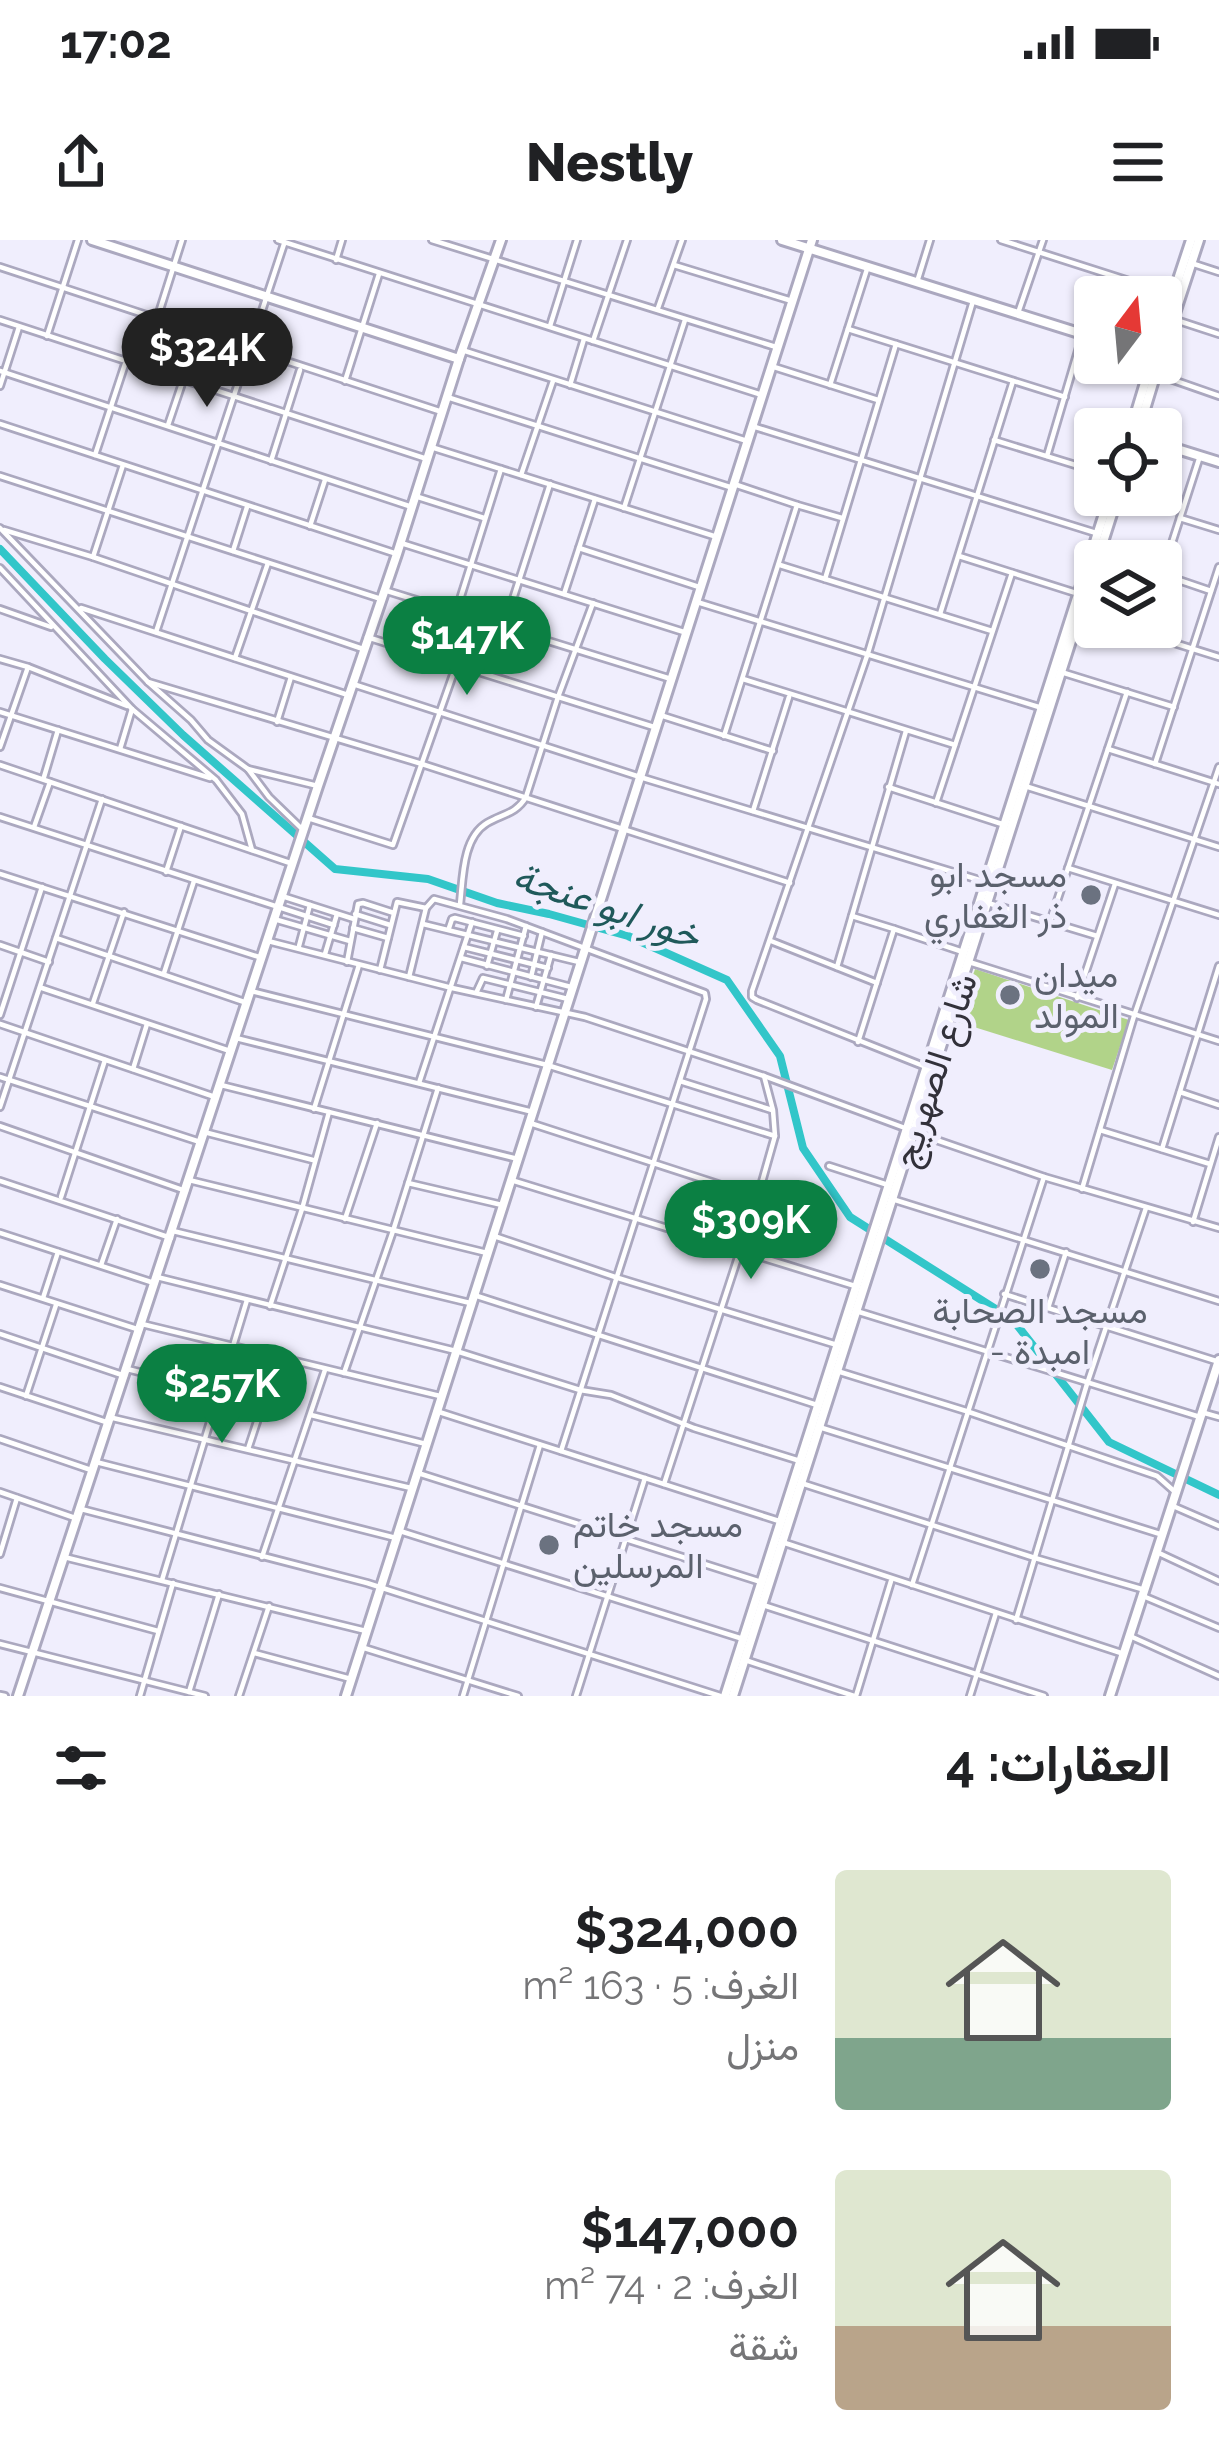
<!DOCTYPE html>
<html lang="ar">
<head>
<meta charset="utf-8">
<style>
  :root { --surface:#fff; --page:#f2f2f2; --text:#202124; --muted:#757577; --accent:#0b8043 }
  body { margin:0; font-family:Raleway,Vazirmatn,sans-serif; background:var(--page); color:var(--text); direction:rtl; height:100vh; display:flex; flex-direction:column; font-size:45px; white-space:nowrap }
  * { box-sizing:border-box; margin:0 }
  p { font-size:39px; color:var(--muted) }
  .icon { flex:none; width:66px; height:66px; fill:none; stroke:currentColor; stroke-width:2; stroke-linecap:round; stroke-linejoin:round }
  .map { position:relative; height:1456px; overflow:hidden; direction:ltr }
  .panel { display:flex; flex-direction:column; background:var(--surface); flex:1 }
  .panel>* { flex:none }
  .needle { width:78px; rotate:16deg }
  .tools { position:absolute; left:1074px; top:36px; display:grid; gap:24px }
  .tools a { display:grid; place-items:center; width:108px; height:108px; border-radius:12px; background:var(--surface); box-shadow:0 3px 9px #0004; font-size:60px }
  .price { position:absolute; translate:-50% -102px; padding:0 27px; border-radius:42px; background:var(--accent); color:#fff; font-size:39px; line-height:78px; filter:drop-shadow(0 3px 6px #0008) }
  .price::after { content:''; position:absolute; left:50%; top:72px; width:36px; height:27px; margin-left:-18px; background:inherit; clip-path:polygon(0 0,100% 0,50% 100%) }
  .price.active { background:#222; color:#fff }
  ul { padding:0; list-style:none }
  li { display:flex; align-items:center; gap:36px; height:300px; padding:0 48px }
  li span { display:grid; place-items:center; flex:none; width:336px; height:240px; border-radius:12px; color:#555 }
  li>.icon { margin-inline-start:auto }
  span .icon { width:144px; height:144px; fill:#fffc; stroke-width:1 }
  li b { font-size:51px }
  h2 { display:flex; justify-content:space-between; align-items:center; height:144px; padding:0 48px; font-size:51px }
  .status { display:flex; justify-content:space-between; align-items:center; height:84px; padding:0 60px; background:var(--surface); direction:ltr }
  .status svg { height:33px; fill:currentColor }
  header { display:flex; justify-content:space-between; align-items:center; height:156px; padding:0 48px; background:var(--surface); font-size:54px; font-weight:800 }
  .map>svg:first-child { display:block }
</style>
</head>
<body>
<div class="status"><b>17:02</b><svg viewBox="0 0 49 12"><path d="M0 12V9h3v3zM5 12V6h3v6zM10 12V3h3v9zM15 12V0h3v12zM26 1h20v11H26zM47 4h2v5h-2z"/></svg></div>
<header><svg class="icon" aria-label="menu" viewBox="0 0 24 24"><path d="M4 6h16M4 12h16M4 18h16"/></svg>Nestly<svg class="icon" aria-label="share" viewBox="0 0 24 24"><path d="M12 15V3M7 8l5-5 5 5M5 13v7h14v-7"/></svg></header>
<div class="map">
<svg width="1219" height="1456" viewBox="0 0 1219 1456">
  <rect width="100%" height="100%" fill="#f0eefd"/>
  <!-- green -->
  <polygon fill="#b1d389" points="975,729 1129,780 1112,830 958,782"/>
  <g fill="none" stroke-linecap="round" stroke-linejoin="round">
    <!-- canal -->
    <polyline stroke="#32c6c9" stroke-width="8" points="0,309 105,419 183,495 335,629 428,639 497,663 549,674 628,696 727,740 780,816 803,908 850,977 1013,1080 1109,1202 1219,1255"/>
    <!-- street casing -->
    <g stroke="#aba8bf" stroke-width="10">
      <g id="street">
        <polyline points="278,0 762,155"/>
        <polyline points="432,0 776,107"/>
        <polyline points="1001,0 1173,55"/>
        <polyline points="336,20 342,0"/>
        <polyline points="1191,23 1219,32"/>
        <polyline points="674,25 792,61"/>
        <polyline points="0,27 439,171"/>
        <polyline points="917,42 930,0"/>
        <polyline points="658,68 682,0"/>
        <polyline points="1018,73 1043,0"/>
        <polyline points="157,79 182,0"/>
        <polyline points="1173,79 1219,94"/>
        <polyline points="0,80 427,219"/>
        <polyline points="550,86 577,0"/>
        <polyline points="848,89 1065,157"/>
        <polyline points="47,96 78,0"/>
        <polyline points="593,101 627,0"/>
        <polyline points="462,110 747,201"/>
        <polyline points="771,126 878,160"/>
        <polyline points="0,131 412,267"/>
        <polyline points="1156,134 1219,156"/>
        <polyline points="345,141 379,34"/>
        <polyline points="570,145 584,99"/>
        <polyline points="830,145 868,26"/>
        <polyline points="0,146 19,87"/>
        <polyline points="447,157 733,248"/>
        <polyline points="0,184 397,314"/>
        <polyline points="168,185 199,93"/>
        <polyline points="752,186 1096,293"/>
        <polyline points="994,200 1095,231"/>
        <polyline points="431,207 717,297"/>
        <polyline points="95,215 125,124"/>
        <polyline points="1047,216 1083,94"/>
        <polyline points="271,221 300,130"/>
        <polyline points="521,235 553,141"/>
        <polyline points="0,236 381,359"/>
        <polyline points="415,256 484,278"/>
        <polyline points="797,265 842,278"/>
        <polyline points="624,268 685,80"/>
        <polyline points="1180,278 1219,290"/>
        <polyline points="310,286 325,240"/>
        <polyline points="0,288 148,442 191,480 208,500 248,529 269,557 301,588"/>
        <polyline points="4,290 93,317 363,409"/>
        <polyline points="401,303 687,393"/>
        <polyline points="579,308 699,347"/>
        <polyline points="233,311 247,267"/>
        <polyline points="1099,315 1119,321"/>
        <polyline points="959,316 1079,354"/>
        <polyline points="93,317 123,225"/>
        <polyline points="780,325 992,391"/>
        <polyline points="0,328 132,469 216,540 242,574 252,610"/>
        <polyline points="1161,334 1211,351"/>
        <polyline points="1162,334 1200,216"/>
        <polyline points="825,339 896,104"/>
        <polyline points="384,350 671,439"/>
        <polyline points="564,354 595,259"/>
        <polyline points="697,362 1042,468"/>
        <polyline points="81,368 348,455"/>
        <polyline points="0,369 51,387"/>
        <polyline points="456,372 501,229"/>
        <polyline points="940,374 1013,141"/>
        <polyline points="1081,374 1095,378"/>
        <polyline points="504,387 550,244"/>
        <polyline points="1123,387 1219,417"/>
        <polyline points="156,392 284,4"/>
        <polyline points="367,397 654,487"/>
        <polyline points="235,418 268,323"/>
        <polyline points="0,419 28,427 127,466"/>
        <polyline points="1061,432 1174,467"/>
        <polyline points="743,439 955,505"/>
        <polyline points="148,442 422,524 790,643"/>
        <polyline points="356,445 640,537 986,642"/>
        <polyline points="0,472 210,538"/>
        <polyline points="660,475 773,511"/>
        <polyline points="277,482 291,437"/>
        <polyline points="724,496 797,265 734,244"/>
        <polyline points="0,507 28,427"/>
        <polyline points="120,509 132,469"/>
        <polyline points="1108,509 1219,544"/>
        <polyline points="1155,524 1219,327"/>
        <polyline points="0,525 290,623"/>
        <polyline points="248,529 318,546"/>
        <polyline points="44,537 58,490"/>
        <polyline points="1025,546 1219,607"/>
        <polyline points="888,547 1002,584"/>
        <polyline points="936,563 1012,333"/>
        <polyline points="753,571 789,457"/>
        <polyline points="0,577 334,685"/>
        <polyline points="308,578 393,605 473,378"/>
        <polyline points="34,587 50,542"/>
        <polyline points="1068,628 1219,675"/>
        <polyline points="166,632 181,586"/>
        <polyline points="0,634 262,718"/>
        <polyline points="285,657 354,679"/>
        <polyline points="988,663 1097,696"/>
        <path d="M460,664c3,-25 2,-66 27,-81 15,-9 29,-9 39,-26l32,-100 35,-94"/>
        <polyline points="355,674 390,685"/>
        <polyline points="852,676 894,689 858,802"/>
        <polyline points="274,679 350,701"/>
        <polyline points="1050,682 1127,452"/>
        <polyline points="423,684 579,722"/>
        <polyline points="353,688 388,698"/>
        <polyline points="449,688 452,679 455,678 524,696"/>
        <polyline points="894,689 963,712"/>
        <polyline points="56,698 247,763"/>
        <polyline points="268,701 452,748 585,777 764,836 905,888"/>
        <polyline points="771,701 877,743"/>
        <polyline points="0,705 49,722"/>
        <polyline points="299,706 310,665"/>
        <polyline points="464,707 548,728"/>
        <polyline points="325,714 337,674"/>
        <polyline points="461,718 571,747"/>
        <polyline points="347,722 358,664 363,663 394,673"/>
        <polyline points="969,722 1219,801"/>
        <polyline points="487,726 497,691"/>
        <polyline points="837,727 906,491"/>
        <polyline points="380,730 397,662 426,668"/>
        <polyline points="164,733 194,641"/>
        <polyline points="409,737 426,668 434,659 507,679 705,753 706,759 561,1211"/>
        <polyline points="531,737 542,692"/>
        <polyline points="42,748 230,811"/>
        <polyline points="251,751 547,825 775,896"/>
        <polyline points="477,751 483,738 568,759"/>
        <polyline points="1077,758 1115,644"/>
        <polyline points="506,760 526,686"/>
        <polyline points="93,763 124,672"/>
        <polyline points="536,767 551,715"/>
        <polyline points="0,775 42,647"/>
        <polyline points="0,784 215,857"/>
        <polyline points="236,798 533,872"/>
        <polyline points="926,827 757,760 752,757 752,751 868,413 973,61"/>
        <polyline points="133,829 147,784"/>
        <polyline points="0,837 200,902"/>
        <polyline points="680,841 772,870"/>
        <polyline points="419,843 472,682"/>
        <polyline points="221,845 518,919"/>
        <polyline points="1180,852 1219,865"/>
        <polyline points="0,867 102,559"/>
        <polyline points="314,869 359,725"/>
        <polyline points="530,883 826,979"/>
        <polyline points="0,886 186,951"/>
        <polyline points="1100,890 1210,924"/>
        <polyline points="204,892 313,920"/>
        <polyline points="916,893 1044,937 1219,988"/>
        <polyline points="1162,909 1219,726"/>
        <polyline points="829,926 888,945"/>
        <polyline points="189,940 487,1013"/>
        <polyline points="511,940 855,1046"/>
        <polyline points="0,941 171,998"/>
        <polyline points="408,943 502,965"/>
        <polyline points="1082,949 1134,776 1219,527"/>
        <polyline points="61,957 105,820"/>
        <polyline points="892,959 1219,1061"/>
        <polyline points="345,979 377,883"/>
        <polyline points="1193,982 1219,897"/>
        <polyline points="173,991 470,1063"/>
        <polyline points="0,993 154,1043"/>
        <polyline points="494,996 618,1038 837,1105"/>
        <polyline points="101,1025 117,979"/>
        <polyline points="157,1037 456,1111 580,1150 611,1155 694,1188 800,1221"/>
        <polyline points="0,1045 140,1090"/>
        <polyline points="1004,1054 1216,1121"/>
        <polyline points="474,1055 817,1165"/>
        <polyline points="43,1058 58,1012"/>
        <polyline points="270,1066 302,969 329,872"/>
        <polyline points="1048,1068 1066,1012"/>
        <polyline points="856,1071 1200,1177"/>
        <polyline points="142,1084 440,1156"/>
        <polyline points="0,1094 125,1136"/>
        <polyline points="127,1129 217,1151"/>
        <polyline points="837,1131 966,1171 1157,1236 1174,1251"/>
        <polyline points="344,1133 393,991 438,848"/>
        <polyline points="0,1147 109,1183"/>
        <polyline points="26,1156 56,1065"/>
        <polyline points="436,1171 779,1281"/>
        <polyline points="1201,1172 1219,1177"/>
        <polyline points="311,1175 426,1204"/>
        <polyline points="113,1178 411,1248"/>
        <polyline points="819,1187 1163,1295"/>
        <polyline points="0,1199 91,1230"/>
        <polyline points="248,1209 278,1118"/>
        <polyline points="96,1222 396,1298"/>
        <polyline points="418,1233 761,1342"/>
        <polyline points="801,1243 1035,1318 1145,1350"/>
        <polyline points="664,1244 758,956 775,896 773,870 764,836"/>
        <polyline points="0,1252 78,1279"/>
        <polyline points="1173,1266 1219,1286"/>
        <polyline points="81,1269 367,1343 720,1456"/>
        <polyline points="400,1291 743,1399"/>
        <polyline points="782,1302 1124,1414"/>
        <polyline points="1159,1313 1219,1341"/>
        <polyline points="0,1314 17,1258"/>
        <polyline points="64,1317 366,1391"/>
        <polyline points="262,1317 325,1130"/>
        <polyline points="162,1340 247,1060"/>
        <polyline points="912,1345 1044,937"/>
        <polyline points="0,1348 158,1391"/>
        <polyline points="1143,1356 1219,1388"/>
        <polyline points="763,1365 1044,1456"/>
        <polyline points="1016,1380 1087,1144 1146,968"/>
        <polyline points="1130,1396 1219,1436"/>
        <polyline points="0,1404 205,1456"/>
        <polyline points="361,1407 518,1456"/>
        <polyline points="254,1413 351,1439"/>
        <polyline points="745,1420 854,1456"/>
        <polyline points="189,1452 219,1354"/>
        <polyline points="0,1455 5,1456"/>
        <polyline points="140,1456 173,1343"/>
        <polyline points="239,1456 269,1366"/>
        <polyline points="463,1456 540,1205"/>
        <polyline points="576,1456 645,1238"/>
        <polyline points="856,1456 891,1341"/>
        <polyline points="970,1456 996,1373"/>
      </g>
    </g>
    <!-- secondary casing -->
    <g stroke="#aba8bf" stroke-width="14">
      <g id="secondary">
        <polyline points="92,0 459,119 501,0"/>
        <polyline points="782,0 1095,98"/>
        <polyline points="1161,91 1191,0"/>
        <polyline points="1161,116 1199,0"/>
        <polyline points="1131,189 1151,123"/>
        <polyline points="1139,189 1159,123"/>
        <polyline points="1161,204 1219,222"/>
        <polyline points="1097,321 1118,255"/>
        <polyline points="18,1456 318,546 397,314 459,119"/>
        <polyline points="346,1456 812,0"/>
        <polyline points="725,1456 1110,255"/>
        <polyline points="733,1456 1095,326"/>
        <polyline points="1110,1456 1219,1120"/>
      </g>
    </g>
    <!-- street -->
    <use href="#street" stroke="#fff" stroke-width="4.5"/>
    <!-- secondary -->
    <use href="#secondary" stroke="#fff" stroke-width="8"/>
  </g>
  <!-- markers -->
  <g fill="#6b7280" stroke="#f0eefd" stroke-width="4.5">
    <circle cx="1091" cy="655" r="12"/>
    <circle cx="1010" cy="755" r="12"/>
    <circle cx="1040" cy="1029" r="12"/>
    <circle cx="549" cy="1305" r="12"/>
  </g>
  <g text-anchor="middle" stroke-width="10" stroke-linejoin="round" paint-order="stroke">
    <!-- worship labels -->
    <g font-size="36" fill="#5b616d" stroke="#f0eefd" text-anchor="start">
      <text x="1067" y="647" text-anchor="end">مسجد ابو<tspan x="1067" dy="41">ذر الغفاري</tspan></text>
      <text x="1034" y="747">ميدان<tspan x="1034" dy="41">المولد</tspan></text>
      <text x="1040" y="1083" text-anchor="middle">مسجد الصحابة<tspan x="1040" dy="41">- امبدة</tspan></text>
      <text x="573" y="1297">مسجد خاتم<tspan x="573" dy="41">المرسلين</tspan></text>
    </g>
    <!-- street labels -->
    <g font-size="36" fill="#32313a" stroke="#f0eefd">
      <text transform="translate(934 830) rotate(-72)" y="13">شارع الصهريج</text>
    </g>
    <!-- water labels -->
    <g font-size="39" font-style="italic" fill="#1f595a" stroke="#f0eefd">
      <text transform="translate(607 665) rotate(19)" y="14">خور ابو عنجة</text>
    </g>
  </g>
</svg>
<div class="tools">
<a><svg class="needle" viewBox="-14 -14 28 28"><path d="M0-13l5 13h-10z" fill="#e53935"/><path d="M0 13l5-13h-10z" fill="#757577"/></svg></a>
<a><svg class="icon" aria-label="locate" viewBox="0 0 24 24"><circle cx="12" cy="12" r="6"/><path d="M12 2v4M12 18v4M2 12h4M18 12h4"/></svg></a>
<a><svg class="icon" aria-label="layers" viewBox="0 0 24 24"><path d="M12 4l9 5-9 5-9-5zM3 14l9 5 9-5"/></svg></a>
</div>
<b class="price active" style="left:207px;top:170px">$324K</b>
<b class="price" style="left:467px;top:458px">$147K</b>
<b class="price" style="left:751px;top:1042px">$309K</b>
<b class="price" style="left:222px;top:1206px">$257K</b>
</div>
<section class="panel">
<h2>العقارات: 4<svg class="icon" aria-label="filters" viewBox="0 0 24 24"><path d="M4 7h16M4 17h16"/><circle cx="9" cy="7" r="2"/><circle cx="15" cy="17" r="2"/></svg></h2>
<ul>
<li><span style="background:linear-gradient(#dfe7d0 70%,#7fa58c 0)"><svg class="icon" aria-label="home" viewBox="0 0 24 24"><path d="M3 11l9-7 9 7M6 9v11h12V9"/></svg></span><div><b>$324,000</b><p>الغرف: 5 · 163 m²</p><p>منزل</p></div></li>
<li><span style="background:linear-gradient(#dfe7d0 65%,#b9a48a 0)"><svg class="icon" aria-label="home" viewBox="0 0 24 24"><path d="M3 11l9-7 9 7M6 9v11h12V9"/></svg></span><div><b>$147,000</b><p>الغرف: 2 · 74 m²</p><p>شقة</p></div></li>
</ul>
</section>
</body>
</html>
